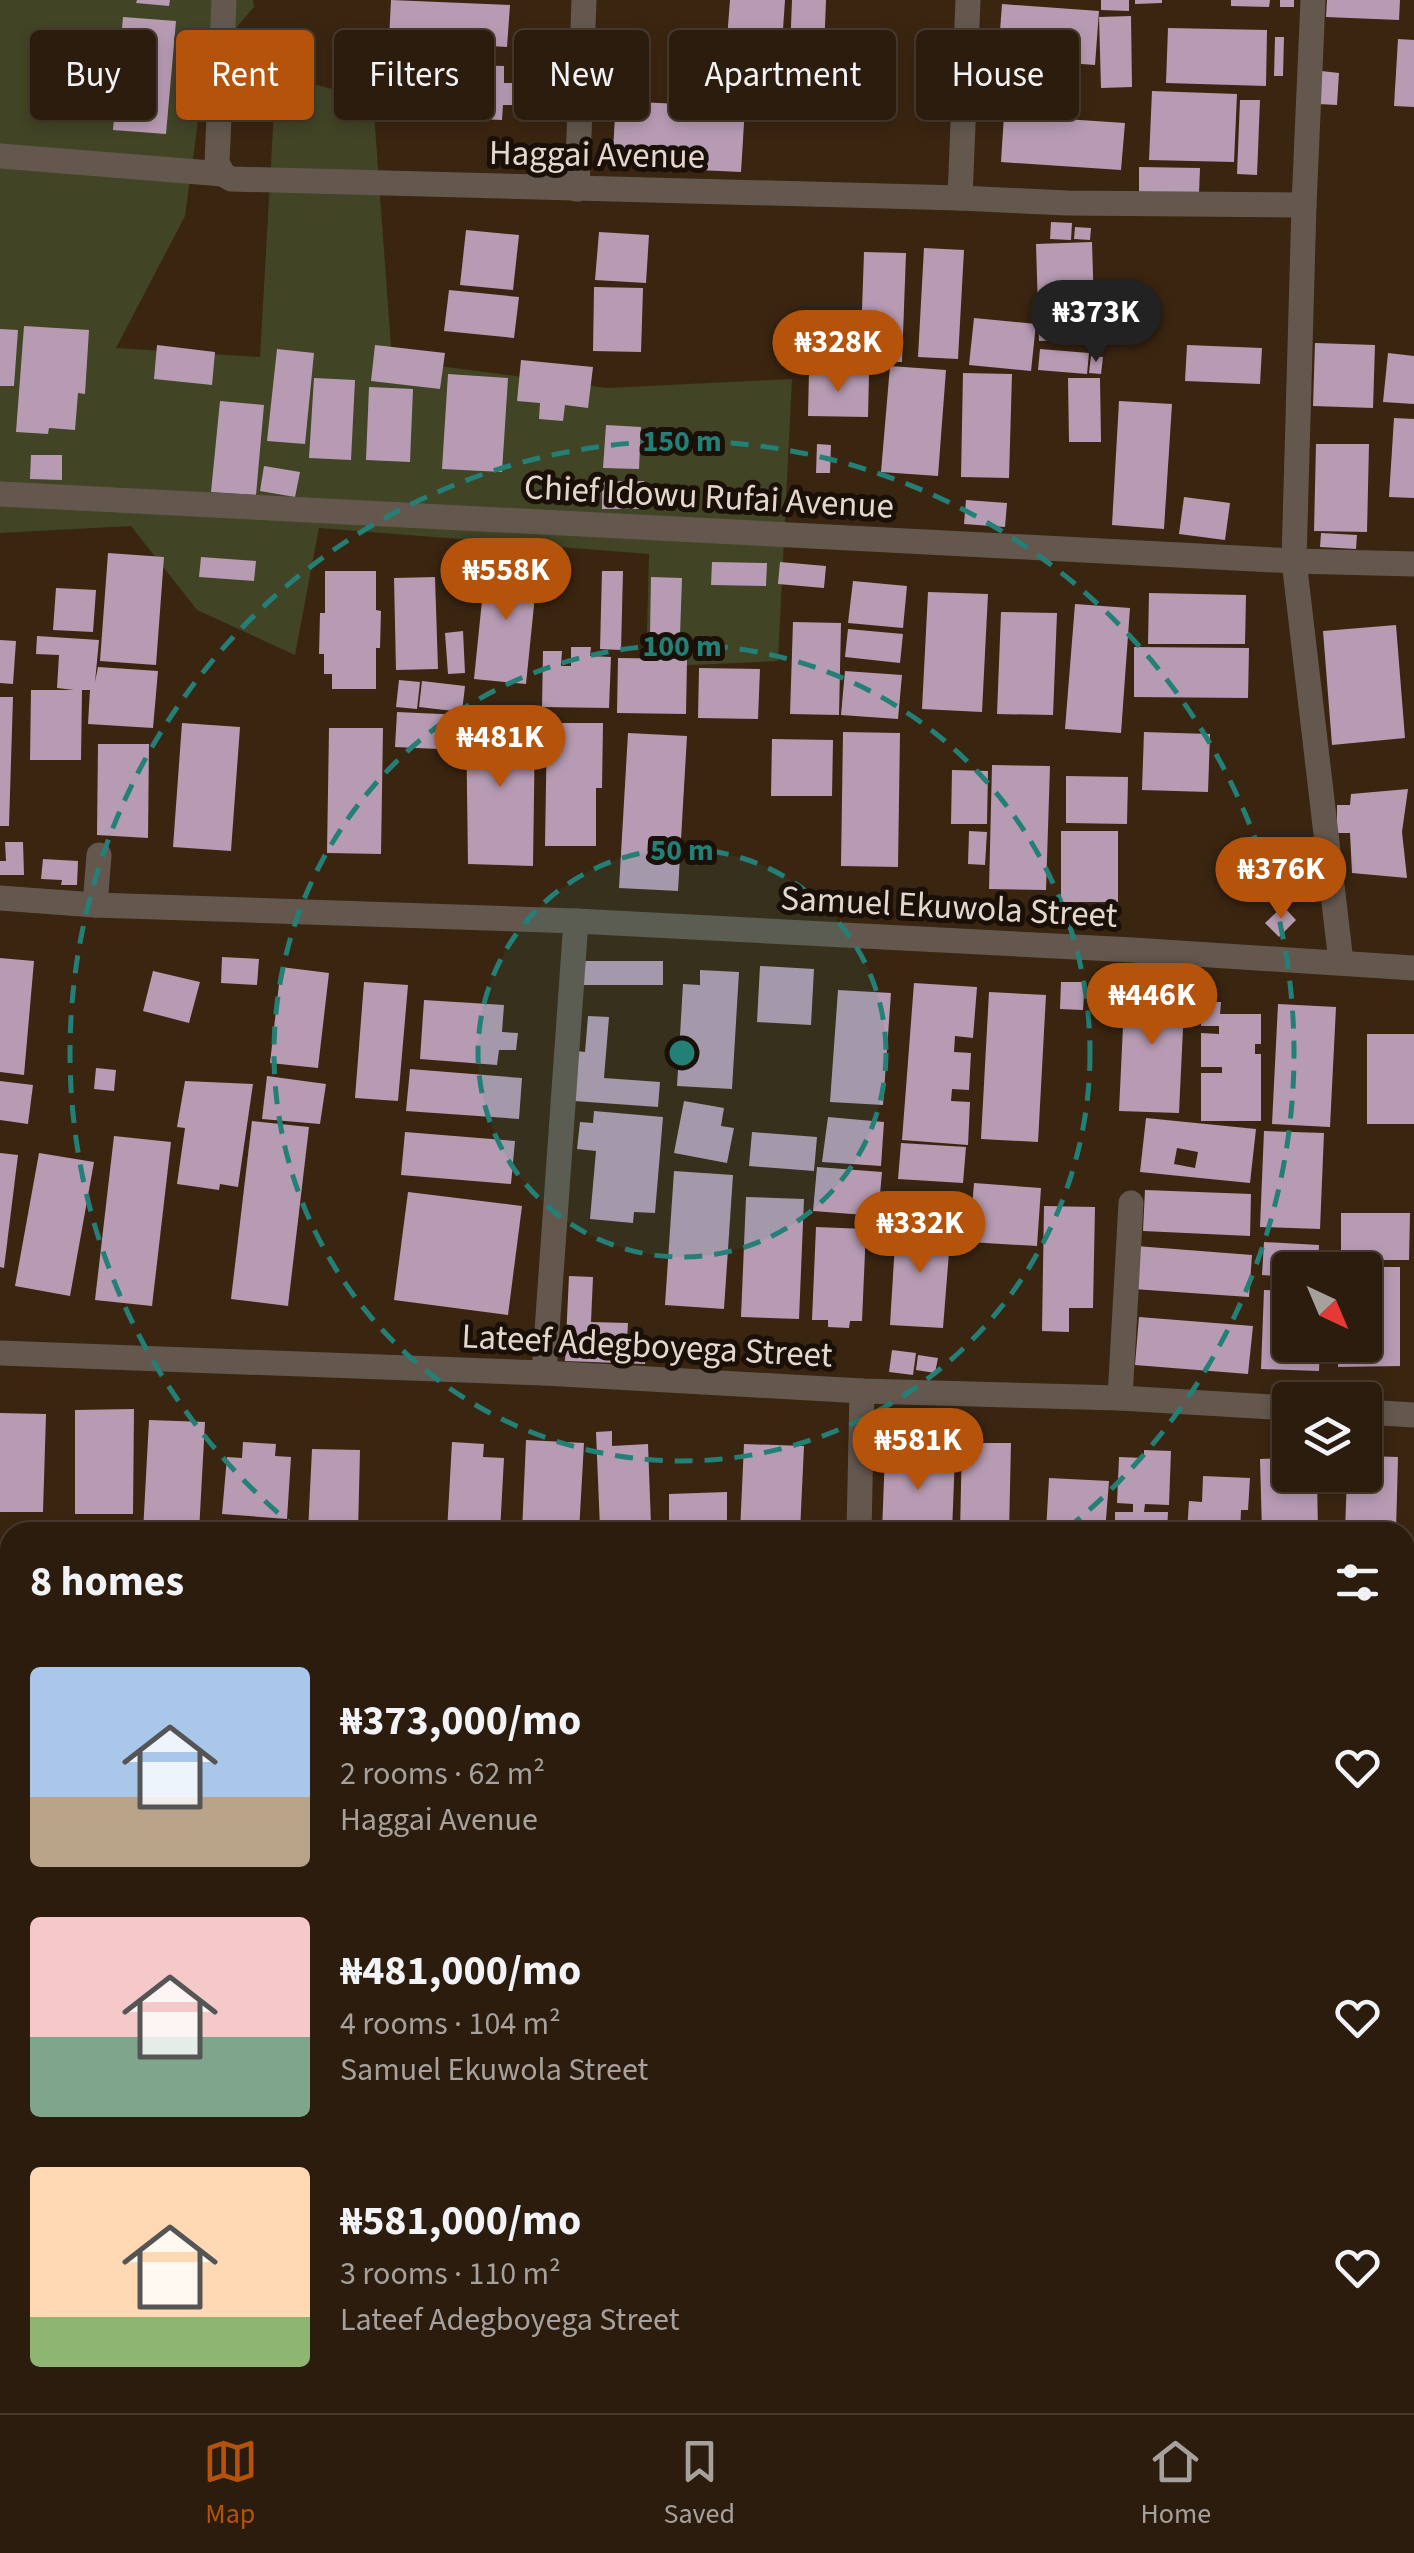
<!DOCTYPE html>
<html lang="en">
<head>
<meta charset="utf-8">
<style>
  :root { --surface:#2c1c0d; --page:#342516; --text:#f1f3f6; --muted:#a6a19d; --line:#483a2e; --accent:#b45309 }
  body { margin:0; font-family:"Source Sans 3",sans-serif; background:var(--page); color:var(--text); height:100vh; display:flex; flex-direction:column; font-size:38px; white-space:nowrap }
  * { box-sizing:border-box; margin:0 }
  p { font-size:32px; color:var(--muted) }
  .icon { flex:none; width:55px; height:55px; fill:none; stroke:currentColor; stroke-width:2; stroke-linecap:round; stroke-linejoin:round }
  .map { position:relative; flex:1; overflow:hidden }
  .drawer { position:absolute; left:0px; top:1522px; width:1415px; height:892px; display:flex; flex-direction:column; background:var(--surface); border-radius:30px 30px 0 0; box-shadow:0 5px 15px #0003,0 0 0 2px var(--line) }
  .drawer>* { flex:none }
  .hud { position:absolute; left:30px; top:30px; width:1355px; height:90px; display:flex; gap:20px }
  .needle { width:65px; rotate:136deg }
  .buttons { position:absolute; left:1272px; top:1252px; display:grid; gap:20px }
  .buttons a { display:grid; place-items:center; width:110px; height:110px; border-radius:10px; background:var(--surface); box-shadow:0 5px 15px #0003,0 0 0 2px var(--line); font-size:50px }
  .price { position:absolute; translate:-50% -85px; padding:0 22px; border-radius:35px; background:var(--accent); color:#fff; font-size:32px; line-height:65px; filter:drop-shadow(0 2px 5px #0008) }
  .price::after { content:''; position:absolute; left:50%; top:60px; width:30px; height:22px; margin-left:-15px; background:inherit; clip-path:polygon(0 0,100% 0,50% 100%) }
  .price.selected { background:#222; color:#fff }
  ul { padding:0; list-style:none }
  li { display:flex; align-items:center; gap:30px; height:250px; padding:0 30px }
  li span { display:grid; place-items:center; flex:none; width:280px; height:200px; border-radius:10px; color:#555 }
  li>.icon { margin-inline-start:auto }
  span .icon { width:120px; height:120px; fill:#fffc; stroke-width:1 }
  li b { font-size:42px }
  h2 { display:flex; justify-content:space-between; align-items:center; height:120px; padding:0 30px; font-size:42px }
  .tag { padding:0 35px; border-radius:10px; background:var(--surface); box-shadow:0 5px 15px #0003,0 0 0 2px var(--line); font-size:35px; line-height:90px }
  .tag.selected { background:var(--accent); color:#fff }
  .tabs { display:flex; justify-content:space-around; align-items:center; height:140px; border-top:2px solid var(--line); background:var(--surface); font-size:28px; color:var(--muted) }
  .tabs a { display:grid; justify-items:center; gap:5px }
  .tabs .selected { color:var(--accent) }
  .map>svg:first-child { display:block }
</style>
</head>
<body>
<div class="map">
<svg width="1414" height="2413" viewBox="0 0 1414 2413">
  <rect width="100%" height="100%" fill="#3a2511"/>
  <!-- green -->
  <polygon fill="#414425" points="0,0 253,0 254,7 206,63 185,216 116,348 260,357 276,75 373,99 392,360 607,388 792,379 778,661 646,667 649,554 319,528 295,655 197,610 131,526 0,533"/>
  <!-- building -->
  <g fill="#b79bb3" fill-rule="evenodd">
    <polygon points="137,0 170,0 169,6 136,3"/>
    <polygon points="391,0 510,5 507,47 389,40"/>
    <polygon points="730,0 785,0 782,44 727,39"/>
    <polygon points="792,0 826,0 824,52 790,52"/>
    <polygon points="1101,0 1129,0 1129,11 1101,10"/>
    <polygon points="1135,0 1162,0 1162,3 1135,4"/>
    <polygon points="1231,0 1270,0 1269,7 1231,6"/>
    <rect x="1280" y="0" width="14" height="7"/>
    <polygon points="1327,0 1400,0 1399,20 1326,17"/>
    <polygon points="1002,4 1099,11 1095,65 998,58"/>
    <polygon points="1131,16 1132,87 1101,88 1099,17"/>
    <polygon points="123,17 176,21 166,134 113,130"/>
    <polygon points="1168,28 1267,30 1266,86 1166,83"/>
    <polygon points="1275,37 1284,37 1283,76 1274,76"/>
    <polygon points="1398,39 1414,40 1414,107 1394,106"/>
    <polygon points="438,64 504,66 504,83 516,83 515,105 503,105 502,120 436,117"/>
    <polygon points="843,71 889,76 885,112 840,107"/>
    <polygon points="1321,71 1339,73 1337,105 1318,104"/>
    <polygon points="1152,91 1237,94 1234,162 1149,160"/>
    <polygon points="1240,100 1260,100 1257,175 1237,174"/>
    <polygon points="616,101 745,107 741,172 612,166"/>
    <polygon points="1004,115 1125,123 1121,170 1001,162"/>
    <polygon points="1139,167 1200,168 1199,194 1139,193"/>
    <polygon points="1051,222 1072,223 1071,240 1050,239"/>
    <polygon points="1075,227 1091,228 1090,240 1074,239"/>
    <polygon points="466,230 519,235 513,290 460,285"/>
    <polygon points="599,232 649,235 646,283 595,280"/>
    <polygon points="1092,242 1095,339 1039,341 1036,244"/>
    <polygon points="924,248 964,250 958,359 918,357"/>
    <path d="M864,252l42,1 -4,109h-16v6h-26zM883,332l13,1 -1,10 -13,-1z"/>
    <polygon points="594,287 643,288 641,352 593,351"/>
    <polygon points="449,290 519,297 514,338 444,331"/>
    <polygon points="974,318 1036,324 1031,371 969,365"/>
    <polygon points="24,326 89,330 85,394 78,393 75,430 49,428 48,434 16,432"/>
    <polygon points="0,329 18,330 14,386 0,386"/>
    <polygon points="1315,343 1375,345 1373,408 1313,406"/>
    <polygon points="157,345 215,352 212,385 154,379"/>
    <polygon points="375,345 445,353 440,389 371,381"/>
    <polygon points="1187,345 1262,348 1260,384 1185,381"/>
    <polygon points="277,349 314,353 305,444 267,441"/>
    <polygon points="1040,349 1089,353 1087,374 1038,370"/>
    <polygon points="1388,353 1414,356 1414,404 1383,402"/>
    <polygon points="1091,356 1103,357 1101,374 1089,373"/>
    <polygon points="521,360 593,367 588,408 565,405 563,421 539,419 540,403 517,401"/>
    <polygon points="890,366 946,370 938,476 881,472"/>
    <polygon points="809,372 869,374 868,417 808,416"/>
    <polygon points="963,373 1012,374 1009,478 961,477"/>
    <polygon points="448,374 508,378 502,472 442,469"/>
    <polygon points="314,378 355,380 351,460 309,458"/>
    <polygon points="1068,378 1100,378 1101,442 1069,442"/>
    <polygon points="369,387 413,389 410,462 366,460"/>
    <polygon points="220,401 264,405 256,495 211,492"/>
    <polygon points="1119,401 1172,404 1164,529 1112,525"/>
    <polygon points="1394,418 1414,419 1414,498 1389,497"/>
    <polygon points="606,425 641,427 639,469 603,468"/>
    <polygon points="817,444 831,445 830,473 816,473"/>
    <polygon points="1316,444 1369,444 1367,532 1314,531"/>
    <polygon points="31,455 62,455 62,480 30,479"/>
    <polygon points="264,466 300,472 295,497 260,491"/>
    <rect x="602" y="481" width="42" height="28"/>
    <polygon points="1184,497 1230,503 1225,540 1179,534"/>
    <polygon points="966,500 1007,503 1005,527 964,524"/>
    <polygon points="1321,533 1357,535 1356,549 1320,547"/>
    <polygon points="108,553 164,557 156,665 100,661"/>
    <polygon points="201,557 256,561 254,581 199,577"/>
    <polygon points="486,561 538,566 526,684 474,679"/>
    <polygon points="712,562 767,563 766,586 711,585"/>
    <polygon points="780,562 826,566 824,588 778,584"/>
    <polygon points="325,571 376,571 376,610 381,611 380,648 376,648 376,689 332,689 332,674 324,674 324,654 319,654 320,613 325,613"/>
    <polygon points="602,571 623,571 621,650 600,649"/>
    <polygon points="435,577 438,669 396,670 394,578"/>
    <polygon points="651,577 682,578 680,635 650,634"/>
    <polygon points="853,581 907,586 903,628 848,623"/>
    <polygon points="56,588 96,590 93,632 53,630"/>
    <polygon points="928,592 988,594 982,712 922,709"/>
    <polygon points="1149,593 1246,595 1245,644 1148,644"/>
    <polygon points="1075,604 1130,608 1121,733 1065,729"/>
    <polygon points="1001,612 1057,613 1053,715 997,714"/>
    <polygon points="793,622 841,623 839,715 790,714"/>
    <polygon points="1396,625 1405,738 1332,745 1323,631"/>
    <polygon points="848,629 903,634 900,663 845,657"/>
    <polygon points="463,631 465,673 448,674 445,633"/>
    <polygon points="37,636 99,640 95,682 98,667 158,671 153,728 88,724 90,690 82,690 81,760 30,760 31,690 74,690 57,688 59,655 36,654"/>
    <polygon points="0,640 16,641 13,684 0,683"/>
    <polygon points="571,647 591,647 590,656 611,657 609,708 542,707 543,651 562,651 561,666 571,666"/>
    <polygon points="1134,647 1249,648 1248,698 1134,697"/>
    <polygon points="618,658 687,659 686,714 617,713"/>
    <polygon points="699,668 760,669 758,719 698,718"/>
    <polygon points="845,671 902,675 898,719 841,715"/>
    <polygon points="399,680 420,682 417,709 396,707"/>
    <polygon points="422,681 465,686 462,712 419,707"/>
    <polygon points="0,697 13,697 9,826 0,826"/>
    <polygon points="397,712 462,715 460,750 395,747"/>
    <polygon points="522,714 522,725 535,725 533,866 468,864 466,715"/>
    <polygon points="182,723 240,727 231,851 173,847"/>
    <polygon points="547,723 603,723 602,788 596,788 596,846 545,846"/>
    <polygon points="329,728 383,728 381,854 327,853"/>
    <polygon points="843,732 900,733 898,867 841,866"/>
    <polygon points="1144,732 1210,734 1208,792 1142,790"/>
    <polygon points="628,733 687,736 678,891 619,888"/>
    <polygon points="772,739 833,740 832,796 771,796"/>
    <polygon points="98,744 149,744 148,838 97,835"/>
    <polygon points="992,765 1050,766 1046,890 989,889"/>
    <polygon points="952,770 988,771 987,824 951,824"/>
    <polygon points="1066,776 1128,777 1127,824 1066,823"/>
    <polygon points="1408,789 1402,832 1407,878 1352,873 1350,833 1337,833 1337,805 1350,805 1351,794"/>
    <polygon points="969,831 987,832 985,865 968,864"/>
    <rect x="1061" y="831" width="57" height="71"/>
    <polygon points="5,842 23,842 24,875 0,875 0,861 6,861"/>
    <polygon points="43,859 78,861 77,885 61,885 62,880 41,879"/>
    <polygon points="1283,906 1296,920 1279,937 1265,923"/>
    <polygon points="222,957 259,959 257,985 221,983"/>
    <polygon points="0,958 34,961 24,1075 0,1072"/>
    <rect x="583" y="961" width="80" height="24"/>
    <polygon points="760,966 814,969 811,1025 757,1022"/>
    <polygon points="281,967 329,973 318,1068 270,1063"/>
    <polygon points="700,970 739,972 732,1089 677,1086 683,984 700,985"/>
    <polygon points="153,971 200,982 189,1023 143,1011"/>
    <polygon points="364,982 408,985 398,1101 355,1098"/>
    <polygon points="1061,982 1085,982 1083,1010 1060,1009"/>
    <polygon points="914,983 977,987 973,1038 955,1036 954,1052 971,1053 969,1090 952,1089 951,1101 970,1102 968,1145 902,1140"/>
    <polygon points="1125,984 1185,986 1179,1113 1119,1111"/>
    <polygon points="838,990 891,993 883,1105 830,1102"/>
    <polygon points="989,992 1046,995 1038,1142 981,1139"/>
    <polygon points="424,1000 504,1005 502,1032 518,1033 516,1050 499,1050 497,1065 420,1059"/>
    <polygon points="1201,1002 1221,1002 1220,1014 1261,1014 1261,1044 1255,1044 1255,1054 1261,1054 1261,1121 1201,1121 1201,1073 1222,1073 1222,1067 1201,1067 1201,1033 1219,1034 1219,1026 1201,1026"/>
    <polygon points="1278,1004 1336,1007 1330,1127 1272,1124"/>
    <polygon points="588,1016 609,1017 604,1078 660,1082 658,1107 574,1101 577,1051 585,1052"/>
    <rect x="1367" y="1034" width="47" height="90"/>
    <polygon points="96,1068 116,1070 114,1091 94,1089"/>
    <polygon points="410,1069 522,1078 519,1119 406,1111"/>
    <polygon points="267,1076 326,1084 320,1124 262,1119"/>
    <polygon points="0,1081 33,1085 28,1124 0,1120"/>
    <polygon points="185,1081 253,1084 238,1187 220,1184 219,1190 177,1184 185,1128 177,1127"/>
    <polygon points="684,1101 724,1108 721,1126 734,1128 727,1163 674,1153"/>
    <polygon points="594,1111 663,1117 655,1213 634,1212 633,1223 590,1219 596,1151 577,1149 580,1122 593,1123"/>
    <polygon points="828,1117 884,1122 881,1166 822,1162"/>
    <path d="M1146,1118l110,11 -6,54 -110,-11zM1177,1148l21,4 -3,16 -21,-4z"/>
    <polygon points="252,1121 309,1127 288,1306 231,1299"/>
    <polygon points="1264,1131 1324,1133 1320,1229 1260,1227"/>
    <polygon points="405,1132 515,1141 511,1184 401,1175"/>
    <polygon points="752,1132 817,1137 814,1171 749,1166"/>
    <polygon points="114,1136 171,1142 152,1306 95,1300"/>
    <polygon points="901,1143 966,1147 963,1183 898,1179"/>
    <polygon points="0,1153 18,1155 4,1268 0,1267"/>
    <polygon points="39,1153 94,1162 70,1296 15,1286"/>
    <polygon points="817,1167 882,1172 878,1216 813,1211"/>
    <polygon points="674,1171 733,1175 724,1309 665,1305"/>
    <polygon points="974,1183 1041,1188 1037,1246 969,1242"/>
    <polygon points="1145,1190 1251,1194 1250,1236 1143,1231"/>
    <polygon points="408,1192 522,1206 508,1315 394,1300"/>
    <polygon points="746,1197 804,1199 799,1319 741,1317"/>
    <polygon points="1044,1206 1095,1207 1093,1308 1069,1308 1069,1332 1042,1331"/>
    <polygon points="1341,1213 1410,1213 1409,1260 1341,1260"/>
    <polygon points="896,1226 951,1227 943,1328 890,1325"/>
    <polygon points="816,1227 866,1229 862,1321 850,1321 849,1328 828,1327 828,1320 812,1320"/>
    <polygon points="1264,1242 1319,1245 1318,1270 1290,1270 1290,1277 1262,1275"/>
    <polygon points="1136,1246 1252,1255 1249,1297 1133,1289"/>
    <polygon points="1365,1267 1400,1267 1400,1366 1338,1367 1338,1345 1365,1345"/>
    <polygon points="569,1276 593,1277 591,1322 628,1323 627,1342 646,1343 645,1364 565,1361"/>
    <polygon points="1264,1290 1290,1291 1290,1345 1320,1345 1319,1371 1261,1369"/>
    <polygon points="1139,1317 1253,1326 1248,1374 1135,1365"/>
    <polygon points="892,1350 916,1353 913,1375 889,1372"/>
    <polygon points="918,1355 938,1358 935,1373 916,1370"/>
    <polygon points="134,1409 133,1514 75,1514 75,1410"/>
    <polygon points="0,1413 46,1414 43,1512 0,1512"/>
    <polygon points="149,1420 205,1422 199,1532 143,1532"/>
    <polygon points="612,1431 612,1446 648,1444 651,1525 600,1528 596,1432"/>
    <polygon points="526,1440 584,1443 579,1532 522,1532"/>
    <polygon points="243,1442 276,1444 275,1456 291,1457 287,1519 222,1514 227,1457 242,1458"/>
    <polygon points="452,1442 484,1444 483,1457 504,1458 500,1532 447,1532"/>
    <polygon points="962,1443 1011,1443 1009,1532 960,1532"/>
    <polygon points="744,1444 804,1446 800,1532 740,1532"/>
    <polygon points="312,1449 360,1450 358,1532 308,1532"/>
    <polygon points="1144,1450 1171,1451 1169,1505 1145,1504 1144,1512 1168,1512 1167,1532 1115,1532 1115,1512 1133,1512 1133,1504 1117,1503 1119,1457 1144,1458"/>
    <polygon points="885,1453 955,1455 952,1532 882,1532"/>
    <polygon points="1365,1456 1398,1457 1396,1532 1345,1532 1347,1475 1365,1475"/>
    <polygon points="1290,1458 1290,1475 1317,1475 1318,1532 1262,1532 1260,1459"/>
    <polygon points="1203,1476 1250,1478 1248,1510 1241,1510 1240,1532 1187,1532 1189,1501 1202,1502"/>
    <polygon points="1049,1478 1109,1481 1105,1532 1046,1532"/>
    <polygon points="727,1492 727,1532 669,1532 669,1494"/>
    <polygon points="10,1552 10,1678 0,1679 0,1553"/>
    <polygon points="0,1768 10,1769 10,1886 0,1886"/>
    <polygon points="0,1903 10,1904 10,1946 0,1946"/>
    <rect x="0" y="2100" width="10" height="21"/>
    <polygon points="0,2133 10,2134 10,2181 0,2180"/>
    <rect x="1405" y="2153" width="9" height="103"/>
    <polygon points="0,2195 10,2195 10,2241 1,2241"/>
    <rect x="1405" y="2261" width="9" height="27"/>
    <polygon points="0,2288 10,2288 10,2367 0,2366"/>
    <polygon points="1405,2293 1414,2293 1414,2413 1392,2413 1393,2405 1405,2405"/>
    <rect x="848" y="2405" width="14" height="8"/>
    <rect x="1108" y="2405" width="17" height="8"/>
    <polygon points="1181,2405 1239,2405 1238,2413 1180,2413"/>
    <polygon points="1323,2405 1382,2405 1382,2411 1322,2413"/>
  </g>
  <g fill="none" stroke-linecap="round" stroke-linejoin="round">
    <!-- minor -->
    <g stroke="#64584e" stroke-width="25">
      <polyline points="224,0 217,163 223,174 231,179 960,198 1067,203 1304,205"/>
      <polyline points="1313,0 1304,205 1294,561 1341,962"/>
      <polyline points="0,156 223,174"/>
      <polyline points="577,189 584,0"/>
      <polyline points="960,198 968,0"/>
      <polyline points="0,494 1294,561 1414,564"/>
      <polyline points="0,898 95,905 576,921 1133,950 1414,968"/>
      <polyline points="95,905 99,855"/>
      <polyline points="0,1353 544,1373 862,1391 1120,1398 1290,1408"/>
      <polyline points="544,1373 576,921"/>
      <polyline points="1120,1398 1131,1203"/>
      <polyline points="1365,1412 1414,1415"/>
      <polyline points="859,1532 862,1391"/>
      <polyline points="0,1721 10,1721"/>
      <polyline points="1405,1766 1414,1766"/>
      <polyline points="0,2075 10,2076"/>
      <polyline points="1405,2123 1414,2123"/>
      <polyline points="825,2413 826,2405"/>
    </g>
  </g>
  <!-- distance rings -->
  <circle cx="682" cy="1053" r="204" fill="#248077" fill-opacity=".12"/>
  <g fill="none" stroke="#248077" stroke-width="5" stroke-dasharray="18 12">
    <circle cx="682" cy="1053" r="204"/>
    <circle cx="682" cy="1053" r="408"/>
    <path d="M301 1532A612 612 0 1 1 1063 1532"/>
  </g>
  <g text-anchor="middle" stroke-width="10" stroke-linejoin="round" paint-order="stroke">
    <!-- street labels -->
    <g font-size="35" fill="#e5d7cb" stroke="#1a1008">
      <text transform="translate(597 154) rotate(1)" y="12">Haggai Avenue</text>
      <text transform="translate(709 496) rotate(3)" y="12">Chief Idowu Rufai Avenue</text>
      <text transform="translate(949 906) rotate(3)" y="12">Samuel Ekuwola Street</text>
      <text transform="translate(647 1345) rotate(3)" y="12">Lateef Adegboyega Street</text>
    </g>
  </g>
  <circle cx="682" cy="1053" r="15" fill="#248077" stroke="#1a1008" stroke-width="5"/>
  <g font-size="30" text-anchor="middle" font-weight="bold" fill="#248077" stroke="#1a1008" stroke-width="10" stroke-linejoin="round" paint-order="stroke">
    <text x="682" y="451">150 m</text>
    <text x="682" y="656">100 m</text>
    <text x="682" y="860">50 m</text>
  </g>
</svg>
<div class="buttons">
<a><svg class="needle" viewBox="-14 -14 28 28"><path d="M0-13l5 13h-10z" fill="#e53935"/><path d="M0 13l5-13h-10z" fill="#a6a19d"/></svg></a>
<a><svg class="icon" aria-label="layers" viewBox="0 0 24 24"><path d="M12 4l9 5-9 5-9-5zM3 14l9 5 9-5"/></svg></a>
</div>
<b class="price selected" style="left:1096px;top:365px">₦373K</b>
<b class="price" style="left:838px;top:395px">₦328K</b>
<b class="price" style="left:506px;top:623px">₦558K</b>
<b class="price" style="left:500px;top:790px">₦481K</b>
<b class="price" style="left:1281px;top:922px">₦376K</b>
<b class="price" style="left:1152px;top:1048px">₦446K</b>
<b class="price" style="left:920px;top:1276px">₦332K</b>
<b class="price" style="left:918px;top:1493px">₦581K</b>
<div class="hud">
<a class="tag">Buy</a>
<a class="tag selected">Rent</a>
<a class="tag">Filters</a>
<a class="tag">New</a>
<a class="tag">Apartment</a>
<a class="tag">House</a>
</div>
<section class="drawer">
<h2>8 homes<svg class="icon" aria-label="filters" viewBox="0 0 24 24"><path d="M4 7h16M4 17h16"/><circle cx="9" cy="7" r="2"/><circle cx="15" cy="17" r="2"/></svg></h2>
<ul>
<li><span style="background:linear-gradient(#a9c7e8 65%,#b9a48a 0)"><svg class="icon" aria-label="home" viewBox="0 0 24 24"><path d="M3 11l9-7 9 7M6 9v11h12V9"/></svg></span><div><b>₦373,000/mo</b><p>2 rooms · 62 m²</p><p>Haggai Avenue</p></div><svg class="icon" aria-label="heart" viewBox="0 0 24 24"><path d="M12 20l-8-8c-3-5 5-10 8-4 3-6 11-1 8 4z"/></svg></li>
<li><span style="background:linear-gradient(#f6c9c9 60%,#7fa58c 0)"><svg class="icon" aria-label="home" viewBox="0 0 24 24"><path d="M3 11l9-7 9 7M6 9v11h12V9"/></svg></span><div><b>₦481,000/mo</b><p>4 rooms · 104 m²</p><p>Samuel Ekuwola Street</p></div><svg class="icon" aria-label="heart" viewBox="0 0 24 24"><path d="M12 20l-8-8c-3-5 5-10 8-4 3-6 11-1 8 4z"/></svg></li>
<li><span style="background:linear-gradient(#ffd9b3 75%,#8fb573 0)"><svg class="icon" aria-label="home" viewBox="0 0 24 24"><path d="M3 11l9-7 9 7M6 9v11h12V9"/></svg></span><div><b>₦581,000/mo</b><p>3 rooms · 110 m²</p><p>Lateef Adegboyega Street</p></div><svg class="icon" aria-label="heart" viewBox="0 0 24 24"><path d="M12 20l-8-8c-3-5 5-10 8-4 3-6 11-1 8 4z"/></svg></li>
</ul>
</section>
</div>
<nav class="tabs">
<a class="selected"><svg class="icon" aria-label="map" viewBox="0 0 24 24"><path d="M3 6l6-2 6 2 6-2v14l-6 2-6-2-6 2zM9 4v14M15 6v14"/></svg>Map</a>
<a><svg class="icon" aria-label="saved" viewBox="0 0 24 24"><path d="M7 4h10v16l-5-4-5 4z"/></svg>Saved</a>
<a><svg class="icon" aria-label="home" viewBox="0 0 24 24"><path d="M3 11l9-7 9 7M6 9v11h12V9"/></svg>Home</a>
</nav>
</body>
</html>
